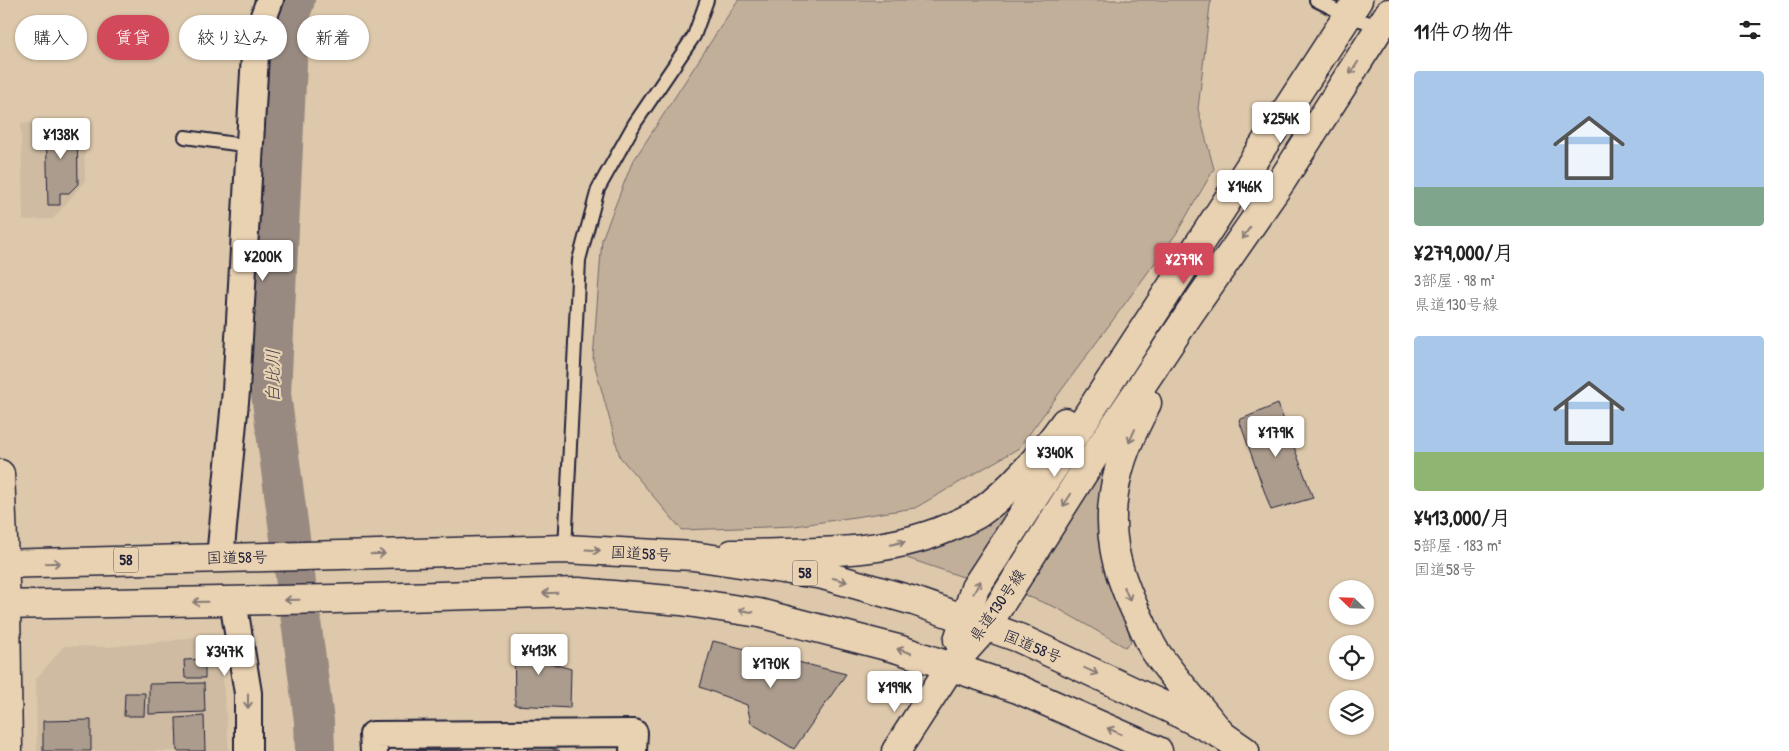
<!DOCTYPE html>
<html lang="ja">
<head>
<meta charset="utf-8">
<style>
  :root { --surface:#fff; --page:#f2f2f2; --text:#222; --muted:#767676; --accent:#d1495b }
  body { margin:0; font-family:"Patrick Hand","Klee One",sans-serif; background:var(--page); color:var(--text); height:100vh; display:flex; flex-direction:column; font-size:19px; white-space:nowrap }
  * { box-sizing:border-box; margin:0 }
  p { font-size:16px; color:var(--muted) }
  .icon { flex:none; width:28px; height:28px; fill:none; stroke:currentColor; stroke-width:2; stroke-linecap:round; stroke-linejoin:round }
  .map { position:relative; flex:1; overflow:hidden }
  .drawer { display:flex; flex-direction:column; background:var(--surface); width:400px }
  .drawer>* { flex:none }
  .hud { position:absolute; left:15px; top:15px; width:475px; height:45px; display:flex; gap:10px }
  .needle { width:32px; rotate:293deg }
  .buttons { position:absolute; left:1329px; top:580px; display:grid; gap:10px }
  .buttons a { display:grid; place-items:center; width:45px; height:45px; border-radius:50%; background:var(--surface); box-shadow:0 1px 4px #0004; font-size:25px }
  .price { position:absolute; translate:-50% -42px; padding:0 11px; border-radius:5px; background:#fff; color:#222; font-size:16px; line-height:32px; filter:drop-shadow(0 1px 2px #0008) }
  .price::after { content:''; position:absolute; left:50%; top:30px; width:15px; height:11px; margin-left:-8px; background:inherit; clip-path:polygon(0 0,100% 0,50% 100%) }
  .price.current { background:var(--accent); color:#fff }
  ul { padding:0; list-style:none }
  li { display:grid; align-content:center; gap:10px; height:265px; padding:0 25px }
  li span { display:grid; place-items:center; height:155px; border-radius:5px; color:#555 }
  li>.icon { margin-inline-start:auto }
  span .icon { width:90px; height:90px; fill:#fffc; stroke-width:1 }
  li b { font-size:21px }
  h2 { display:flex; justify-content:space-between; align-items:center; height:60px; padding:0 25px; font-size:21px }
  .chip { padding:0 18px; border-radius:22px; background:var(--surface); box-shadow:0 1px 4px #0004; font-size:18px; line-height:45px }
  .chip.current { background:var(--accent); color:#fff }
  main { display:flex; flex:1; min-height:0 }
  .map>svg:first-child { display:block }
</style>
</head>
<body>
<main>
<div class="map">
<svg width="1389" height="751" viewBox="0 0 1389 751">
  <rect width="100%" height="100%" fill="#ddc8ab"/>
  <filter id="ink" filterUnits="userSpaceOnUse"><feTurbulence type="fractalNoise" baseFrequency=".02" numOctaves="2"/><feDisplacementMap in="SourceGraphic" scale="10" xChannelSelector="R" yChannelSelector="G"/><feConvolveMatrix kernelMatrix="1 2 1 2 8 2 1 2 1" color-interpolation-filters="sRGB"/></filter>
  <g filter="url(#ink)">
    <!-- built -->
    <g fill="#cebba2">
      <polygon points="84,121 85,181 53,219 23,220 21,123"/>
      <polygon points="212,634 223,680 229,751 37,751 36,679 64,646 109,647 169,641"/>
    </g>
    <!-- green -->
    <g fill="#c1af9a" stroke="#72686a">
      <polygon points="738,0 1212,0 1210,5 1198,109 1214,169 1176,234 1019,448 915,508 795,526 682,530 620,457 593,359 602,239 632,163"/>
      <polygon points="1108,458 1104,546 1113,594 1127,625 1131,642 1125,647 1057,608 1022,594"/>
      <polygon points="1014,498 1008,511 968,572 963,577 898,555"/>
    </g>
    <g fill="none" stroke-linecap="round" stroke-linejoin="round">
      <!-- river -->
      <polyline stroke="#988a81" stroke-width="40" points="295,0 291,11 287,63 271,394 306,659 314,721 315,751"/>
    </g>
    <!-- building -->
    <g fill="#ab9c8d" stroke="#22223b">
      <polygon points="77,123 78,184 69,193 60,193 60,205 48,205 46,124"/>
      <polygon points="1278,404 1313,498 1271,510 1239,420"/>
      <polygon points="546,637 546,662 571,669 570,708 515,705 514,639"/>
      <polygon points="713,641 846,674 794,749 751,723 747,705 700,687"/>
      <polygon points="205,659 205,678 185,678 184,660"/>
      <polygon points="204,683 205,712 149,714 149,684"/>
      <polygon points="125,693 145,693 144,716 124,716"/>
      <polygon points="204,716 205,751 177,751 176,718"/>
      <polygon points="91,720 91,751 43,751 43,721"/>
      <polygon points="530,742 560,751 527,751"/>
      <rect x="416" y="750" width="47" height="1"/>
    </g>
    <g fill="none" stroke-linecap="round" stroke-linejoin="round">
      <!-- lane casing -->
      <g stroke="#22223b" stroke-width="16">
        <g id="lane">
          <polyline points="1316,0 1348,16 1382,27"/>
          <polyline points="185,137 250,146"/>
          <polyline points="565,549 579,260 598,189 635,123 694,36 707,0"/>
        </g>
      </g>
      <!-- street casing -->
      <g stroke="#22223b" stroke-width="30">
        <g id="street">
          <polyline points="220,558 236,391 256,37 270,0"/>
          <polyline points="233,601 248,693 248,751"/>
          <polyline points="374,751 373,735 634,733 633,751"/>
        </g>
      </g>
      <!-- secondary casing -->
      <g stroke="#22223b" stroke-width="31">
        <g id="secondary">
          <path d="M1147,403c-11,22 -23,45 -29,70 -14,55 -3,98 22,147 5,11 9,22 15,31 20,29 45,56 67,84"/>
          <polyline points="0,474 6,605 8,751"/>
          <path d="M732,554c76,-2 157,3 227,-31 7,-3 14,-6 20,-10 30,-21 65,-61 86,-91"/>
          <polyline points="958,640 975,588 1358,0"/>
          <polyline points="896,751 951,666 986,627 1093,458 1190,313 1281,182 1389,13"/>
        </g>
      </g>
      <!-- highway casing -->
      <g stroke="#22223b" stroke-width="31">
        <g id="highway">
          <polyline points="0,564 565,549 693,556 823,575 914,601 1019,638 1171,709 1222,735 1245,751"/>
          <polyline points="0,605 335,599 578,592 681,601 759,613 898,649 1018,689 1158,751"/>
        </g>
      </g>
      <!-- lane -->
      <use href="#lane" stroke="#e9d2b2" stroke-width="12"/>
      <!-- street -->
      <use href="#street" stroke="#e9d2b2" stroke-width="26"/>
      <!-- secondary -->
      <use href="#secondary" stroke="#e9d2b2" stroke-width="28"/>
      <!-- highway -->
      <use href="#highway" stroke="#e9d2b2" stroke-width="28"/>
    </g>
    <!-- one-way arrows -->
    <defs><path id="oneway-shaft" d="M-6 0H5M1.5-3L5.5 0L1.5 3" fill="none" stroke-width="1.6" stroke-linecap="round" stroke-linejoin="round" transform="scale(1.25)"/></defs>
    <g stroke="#867a76">
      <use href="#oneway-shaft" transform="translate(1354 68) rotate(123)"/>
      <use href="#oneway-shaft" transform="translate(1246 233) rotate(125)"/>
      <use href="#oneway-shaft" transform="translate(1132 436) rotate(114)"/>
      <use href="#oneway-shaft" transform="translate(1067 500) rotate(123)"/>
      <use href="#oneway-shaft" transform="translate(898 543) rotate(-14)"/>
      <use href="#oneway-shaft" transform="translate(593 550) rotate(3)"/>
      <use href="#oneway-shaft" transform="translate(378 554) rotate(-2)"/>
      <use href="#oneway-shaft" transform="translate(53 563) rotate(-2)"/>
      <use href="#oneway-shaft" transform="translate(840 580) rotate(16)"/>
      <use href="#oneway-shaft" transform="translate(977 587) rotate(-62)"/>
      <use href="#oneway-shaft" transform="translate(550 593) rotate(178)"/>
      <use href="#oneway-shaft" transform="translate(1127 594) rotate(68)"/>
      <use href="#oneway-shaft" transform="translate(292 600) rotate(179)"/>
      <use href="#oneway-shaft" transform="translate(200 602) rotate(179)"/>
      <use href="#oneway-shaft" transform="translate(746 611) rotate(-171)"/>
      <use href="#oneway-shaft" transform="translate(904 651) rotate(-163)"/>
      <use href="#oneway-shaft" transform="translate(1091 671) rotate(25)"/>
      <use href="#oneway-shaft" transform="translate(248 701) rotate(90)"/>
      <use href="#oneway-shaft" transform="translate(1114 731) rotate(-156)"/>
    </g>
  </g>
  <g text-anchor="middle" stroke-width="4.5" stroke-linejoin="round" paint-order="stroke">
    <!-- shield labels -->
    <g fill="#e9d2b2" stroke="#5e575f" stroke-width="1">
      <rect x="113.5" y="547.5" width="25" height="25" rx="4"/>
      <rect x="792.5" y="560.5" width="25" height="25" rx="4"/>
    </g>
    <g font-size="15" font-weight="bold" fill="#22223b">
      <text x="126" y="565">58</text>
      <text x="805" y="578">58</text>
    </g>
    <!-- street labels -->
    <g font-size="16" fill="#22223b" stroke="#e9d2b2">
      <text transform="translate(641 553) rotate(3)" y="6">国道58号</text>
      <text transform="translate(237 557) rotate(-1)" y="6">国道58号</text>
      <text transform="translate(997 605) rotate(-55)" y="6">県道130号線</text>
      <text transform="translate(1033 646) rotate(23)" y="6">国道58号</text>
    </g>
    <!-- water labels -->
    <g font-size="18" font-style="italic" fill="#454150" stroke="#e9d2b2">
      <text transform="translate(273 376) rotate(-90)" y="6">白比川</text>
    </g>
  </g>
</svg>
<div class="buttons">
<a><svg class="needle" viewBox="-14 -14 28 28"><path d="M0-13l5 13h-10z" fill="#e53935"/><path d="M0 13l5-13h-10z" fill="#767676"/></svg></a>
<a><svg class="icon" aria-label="locate" viewBox="0 0 24 24"><circle cx="12" cy="12" r="6"/><path d="M12 2v4M12 18v4M2 12h4M18 12h4"/></svg></a>
<a><svg class="icon" aria-label="layers" viewBox="0 0 24 24"><path d="M12 4l9 5-9 5-9-5zM3 14l9 5 9-5"/></svg></a>
</div>
<b class="price" style="left:1281px;top:144px">¥254K</b>
<b class="price" style="left:61px;top:160px">¥138K</b>
<b class="price" style="left:1245px;top:212px">¥146K</b>
<b class="price" style="left:263px;top:282px">¥200K</b>
<b class="price current" style="left:1184px;top:285px">¥279K</b>
<b class="price" style="left:1276px;top:458px">¥179K</b>
<b class="price" style="left:1055px;top:478px">¥340K</b>
<b class="price" style="left:539px;top:676px">¥413K</b>
<b class="price" style="left:225px;top:677px">¥347K</b>
<b class="price" style="left:771px;top:689px">¥170K</b>
<b class="price" style="left:895px;top:713px">¥199K</b>
<div class="hud">
<a class="chip">購入</a>
<a class="chip current">賃貸</a>
<a class="chip">絞り込み</a>
<a class="chip">新着</a>
</div>
</div>
<section class="drawer">
<h2>11件の物件<svg class="icon" aria-label="filters" viewBox="0 0 24 24"><path d="M4 7h16M4 17h16"/><circle cx="9" cy="7" r="2"/><circle cx="15" cy="17" r="2"/></svg></h2>
<ul>
<li><span style="background:linear-gradient(#a9c7e8 75%,#7fa58c 0)"><svg class="icon" aria-label="home" viewBox="0 0 24 24"><path d="M3 11l9-7 9 7M6 9v11h12V9"/></svg></span><div><b>¥279,000/月</b><p>3部屋 · 98 m²</p><p>県道130号線</p></div></li>
<li><span style="background:linear-gradient(#a9c7e8 75%,#8fb573 0)"><svg class="icon" aria-label="home" viewBox="0 0 24 24"><path d="M3 11l9-7 9 7M6 9v11h12V9"/></svg></span><div><b>¥413,000/月</b><p>5部屋 · 183 m²</p><p>国道58号</p></div></li>
</ul>
</section>
</main>
</body>
</html>
